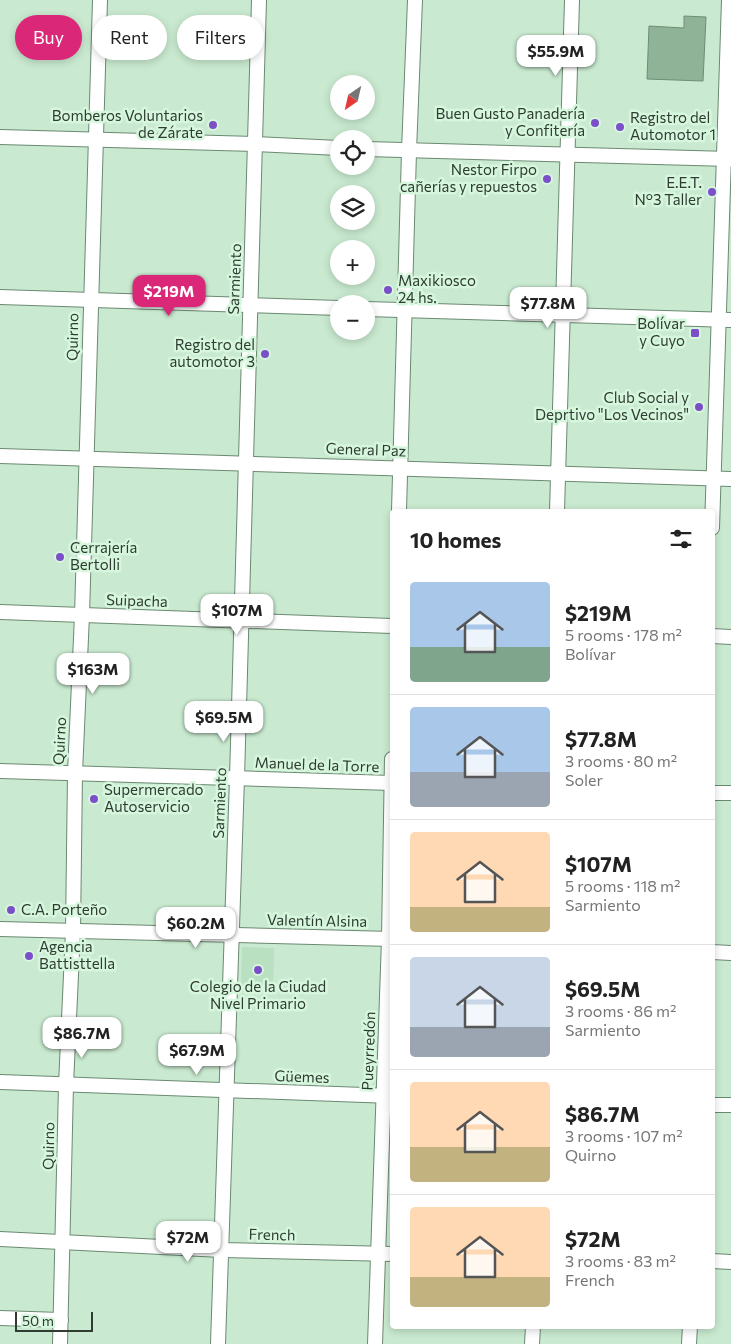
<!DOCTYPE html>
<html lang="en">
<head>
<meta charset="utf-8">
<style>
  :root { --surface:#fff; --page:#f6f6f6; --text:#222; --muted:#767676; --line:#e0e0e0; --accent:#db2777 }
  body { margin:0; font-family:Commissioner,sans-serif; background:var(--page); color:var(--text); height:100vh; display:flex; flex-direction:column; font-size:19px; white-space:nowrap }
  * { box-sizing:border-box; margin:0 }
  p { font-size:16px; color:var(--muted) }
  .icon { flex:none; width:28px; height:28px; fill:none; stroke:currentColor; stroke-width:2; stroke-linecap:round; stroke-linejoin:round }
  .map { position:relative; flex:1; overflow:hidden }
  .sheet { position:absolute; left:390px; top:509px; width:325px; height:820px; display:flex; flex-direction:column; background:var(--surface); border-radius:5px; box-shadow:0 2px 8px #0003 }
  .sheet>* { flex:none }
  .banner { position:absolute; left:15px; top:15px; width:300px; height:45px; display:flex; gap:10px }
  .needle { width:32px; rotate:214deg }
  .tools { position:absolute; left:330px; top:75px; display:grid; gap:10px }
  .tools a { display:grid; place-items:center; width:45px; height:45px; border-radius:50%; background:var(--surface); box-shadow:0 2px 8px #0003; font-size:25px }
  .scale { position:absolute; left:15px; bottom:12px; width:78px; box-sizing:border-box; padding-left:5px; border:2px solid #2f3c32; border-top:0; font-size:14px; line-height:18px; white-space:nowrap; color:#2f3c32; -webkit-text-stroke:4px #d6f7dd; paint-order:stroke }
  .price { position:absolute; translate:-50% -42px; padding:0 11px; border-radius:10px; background:#fff; color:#222; font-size:16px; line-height:32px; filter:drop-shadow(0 1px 2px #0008) }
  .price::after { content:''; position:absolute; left:50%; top:30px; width:15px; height:11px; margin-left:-8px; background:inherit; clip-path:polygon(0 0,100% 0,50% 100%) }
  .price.on { background:var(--accent); color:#fff }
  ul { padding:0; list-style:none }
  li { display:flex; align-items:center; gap:15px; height:125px; padding:0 20px }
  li+li { border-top:1px solid var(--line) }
  li span { display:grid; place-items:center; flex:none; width:140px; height:100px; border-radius:5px; color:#555 }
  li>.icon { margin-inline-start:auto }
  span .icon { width:60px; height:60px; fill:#fffc; stroke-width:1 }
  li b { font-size:21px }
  h2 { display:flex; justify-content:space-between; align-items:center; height:60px; padding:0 20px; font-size:21px }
  .tag { padding:0 18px; border-radius:22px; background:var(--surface); box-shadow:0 2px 8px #0003; font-size:18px; line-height:45px }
  .tag.on { background:var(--accent); color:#fff }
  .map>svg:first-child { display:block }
</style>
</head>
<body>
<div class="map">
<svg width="731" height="1344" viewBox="0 0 731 1344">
  <rect width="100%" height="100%" fill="#c9ead0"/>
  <!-- built -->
  <polygon fill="#b8e0c1" points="242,947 274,948 273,993 241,992"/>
  <!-- building -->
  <polygon fill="#8fb397" stroke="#6f8d75" points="684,16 706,17 703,81 647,79 649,26 684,28"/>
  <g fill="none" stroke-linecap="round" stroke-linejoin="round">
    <!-- minor casing -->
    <g stroke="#6b8971" stroke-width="16">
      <g id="minor">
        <polyline points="0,137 255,144 339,148"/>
        <polyline points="366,149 730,159"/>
        <polyline points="0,297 339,308"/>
        <polyline points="366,309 731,320"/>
        <polyline points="0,456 731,479"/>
        <polyline points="399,511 409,151 415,0"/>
        <polyline points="557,511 572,0"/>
        <polyline points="712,528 729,0"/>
        <polyline points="0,612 392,626"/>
        <polyline points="712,636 731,637"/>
        <polyline points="0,771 392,783"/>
        <polyline points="712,793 731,793"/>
        <polyline points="0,929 392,939"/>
        <polyline points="712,952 731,953"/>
        <polyline points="0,1082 392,1096"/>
        <polyline points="712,1105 731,1105"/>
        <polyline points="0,1239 222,1250 392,1254"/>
        <polyline points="712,1261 731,1262"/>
        <polyline points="0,1318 61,1320"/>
        <polyline points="60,1344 66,1085 73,931 75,773 82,615 100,0"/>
        <polyline points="218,1344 237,778 259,0"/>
        <polyline points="375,1344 389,939 392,759"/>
        <polyline points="532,1344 533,1326"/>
        <polyline points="689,1344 690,1326"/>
      </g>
    </g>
    <!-- minor -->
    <use href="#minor" stroke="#fff" stroke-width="14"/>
  </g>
  <!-- markers -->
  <g fill="#7b4fc8" stroke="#d6f7dd" stroke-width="2">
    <circle cx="595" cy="123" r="5"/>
    <circle cx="213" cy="125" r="5"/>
    <circle cx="620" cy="127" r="5"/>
    <circle cx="547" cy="179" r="5"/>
    <circle cx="712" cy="192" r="5"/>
    <circle cx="388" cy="290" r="5"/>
    <rect x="690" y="328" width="10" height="10" rx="2.5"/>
    <circle cx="265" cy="354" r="5"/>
    <circle cx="699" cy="407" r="5"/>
    <circle cx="60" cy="557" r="5"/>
    <circle cx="94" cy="799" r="5"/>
    <circle cx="11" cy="910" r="5"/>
    <circle cx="29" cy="956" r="5"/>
    <circle cx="258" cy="970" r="5"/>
  </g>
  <g text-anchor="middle" stroke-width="5" stroke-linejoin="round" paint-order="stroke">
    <!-- poi labels -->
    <g font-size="15" fill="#2f3c32" stroke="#d6f7dd" text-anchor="end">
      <text x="585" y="119">Buen Gusto Panadería<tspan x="585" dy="17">y Confitería</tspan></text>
      <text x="203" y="121">Bomberos Voluntarios<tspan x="203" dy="17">de Zárate</tspan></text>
      <text x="630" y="123" text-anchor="start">Registro del<tspan x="630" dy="17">Automotor 1</tspan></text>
      <text x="537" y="175">Nestor Firpo<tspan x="537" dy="17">cañerías y repuestos</tspan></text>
      <text x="702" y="188">E.E.T.<tspan x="702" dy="17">N°3 Taller</tspan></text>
      <text x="398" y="286" text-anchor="start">Maxikiosco<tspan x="398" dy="17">24 hs.</tspan></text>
      <text x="685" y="329">Bolívar<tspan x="685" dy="17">y Cuyo</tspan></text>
      <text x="255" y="350">Registro del<tspan x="255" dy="17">automotor 3</tspan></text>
      <text x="689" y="403">Club Social y<tspan x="689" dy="17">Deprtivo "Los Vecinos"</tspan></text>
      <text x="70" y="553" text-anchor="start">Cerrajería<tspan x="70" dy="17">Bertolli</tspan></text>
      <text x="104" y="795" text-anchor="start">Supermercado<tspan x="104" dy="17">Autoservicio</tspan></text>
      <text x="21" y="915" text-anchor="start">C.A. Porteño</text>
      <text x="39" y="952" text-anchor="start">Agencia<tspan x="39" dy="17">Battisttella</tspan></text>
      <text x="258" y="992" text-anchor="middle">Colegio de la Ciudad<tspan x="258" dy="17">Nivel Primario</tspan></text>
    </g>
    <!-- street labels -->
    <g font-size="15" fill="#2f3c32" stroke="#d6f7dd">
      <text transform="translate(235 279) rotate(-88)" y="5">Sarmiento</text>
      <text transform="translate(73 337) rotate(-89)" y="5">Quirno</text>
      <text transform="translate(366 450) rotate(2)" y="5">General Paz</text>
      <text transform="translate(137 601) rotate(2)" y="5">Suipacha</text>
      <text transform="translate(60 741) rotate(-87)" y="5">Quirno</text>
      <text transform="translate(317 765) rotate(2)" y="5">Manuel de la Torre</text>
      <text transform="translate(220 803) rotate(-88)" y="5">Sarmiento</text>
      <text transform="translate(317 921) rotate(1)" y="5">Valentín Alsina</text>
      <text transform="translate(369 1051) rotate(-88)" y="5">Pueyrredón</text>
      <text transform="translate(302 1077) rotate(2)" y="5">Güemes</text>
      <text transform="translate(49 1146) rotate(-89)" y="5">Quirno</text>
      <text transform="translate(272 1235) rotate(1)" y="5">French</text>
    </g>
  </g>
</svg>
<div class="tools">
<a><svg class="needle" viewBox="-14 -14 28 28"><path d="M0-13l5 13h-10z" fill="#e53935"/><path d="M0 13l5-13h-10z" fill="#767676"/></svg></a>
<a><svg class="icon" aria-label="locate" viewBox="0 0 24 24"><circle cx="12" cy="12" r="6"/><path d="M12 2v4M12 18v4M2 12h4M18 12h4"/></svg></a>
<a><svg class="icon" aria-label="layers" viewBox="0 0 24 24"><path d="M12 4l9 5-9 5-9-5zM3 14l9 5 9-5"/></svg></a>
<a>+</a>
<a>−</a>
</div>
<div class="scale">50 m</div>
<b class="price" style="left:556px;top:77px">$55.9M</b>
<b class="price on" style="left:169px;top:317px">$219M</b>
<b class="price" style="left:548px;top:329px">$77.8M</b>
<b class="price" style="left:237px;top:636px">$107M</b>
<b class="price" style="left:93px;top:695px">$163M</b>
<b class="price" style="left:224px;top:743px">$69.5M</b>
<b class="price" style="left:196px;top:949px">$60.2M</b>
<b class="price" style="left:82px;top:1059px">$86.7M</b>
<b class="price" style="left:197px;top:1076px">$67.9M</b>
<b class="price" style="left:188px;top:1263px">$72M</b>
<div class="banner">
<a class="tag on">Buy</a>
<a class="tag">Rent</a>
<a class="tag">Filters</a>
</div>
<section class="sheet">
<h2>10 homes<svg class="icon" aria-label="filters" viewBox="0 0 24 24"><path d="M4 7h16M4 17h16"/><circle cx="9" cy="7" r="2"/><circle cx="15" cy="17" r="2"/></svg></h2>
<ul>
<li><span style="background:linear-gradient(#a9c7e8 65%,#7fa58c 0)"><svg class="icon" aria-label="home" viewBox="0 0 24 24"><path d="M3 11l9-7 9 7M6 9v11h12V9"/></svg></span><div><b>$219M</b><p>5 rooms · 178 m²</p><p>Bolívar</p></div></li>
<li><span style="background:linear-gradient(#a9c7e8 65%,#9aa5b1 0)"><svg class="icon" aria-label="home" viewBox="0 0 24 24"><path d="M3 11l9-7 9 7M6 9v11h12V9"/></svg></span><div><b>$77.8M</b><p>3 rooms · 80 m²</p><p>Soler</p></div></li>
<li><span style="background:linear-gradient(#ffd9b3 75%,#c2b280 0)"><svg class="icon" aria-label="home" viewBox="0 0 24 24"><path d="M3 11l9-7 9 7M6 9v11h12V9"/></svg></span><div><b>$107M</b><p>5 rooms · 118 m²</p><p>Sarmiento</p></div></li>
<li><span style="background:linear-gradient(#c9d6e8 70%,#9aa5b1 0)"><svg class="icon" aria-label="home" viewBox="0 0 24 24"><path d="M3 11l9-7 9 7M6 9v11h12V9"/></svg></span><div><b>$69.5M</b><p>3 rooms · 86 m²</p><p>Sarmiento</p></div></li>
<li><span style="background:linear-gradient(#ffd9b3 65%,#c2b280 0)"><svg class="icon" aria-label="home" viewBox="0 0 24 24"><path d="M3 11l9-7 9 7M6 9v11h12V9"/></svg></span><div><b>$86.7M</b><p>3 rooms · 107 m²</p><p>Quirno</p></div></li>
<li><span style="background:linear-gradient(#ffd9b3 70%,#c2b280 0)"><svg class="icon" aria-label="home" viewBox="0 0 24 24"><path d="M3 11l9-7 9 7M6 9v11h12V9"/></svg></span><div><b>$72M</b><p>3 rooms · 83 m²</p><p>French</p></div></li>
</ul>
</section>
</div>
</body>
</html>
